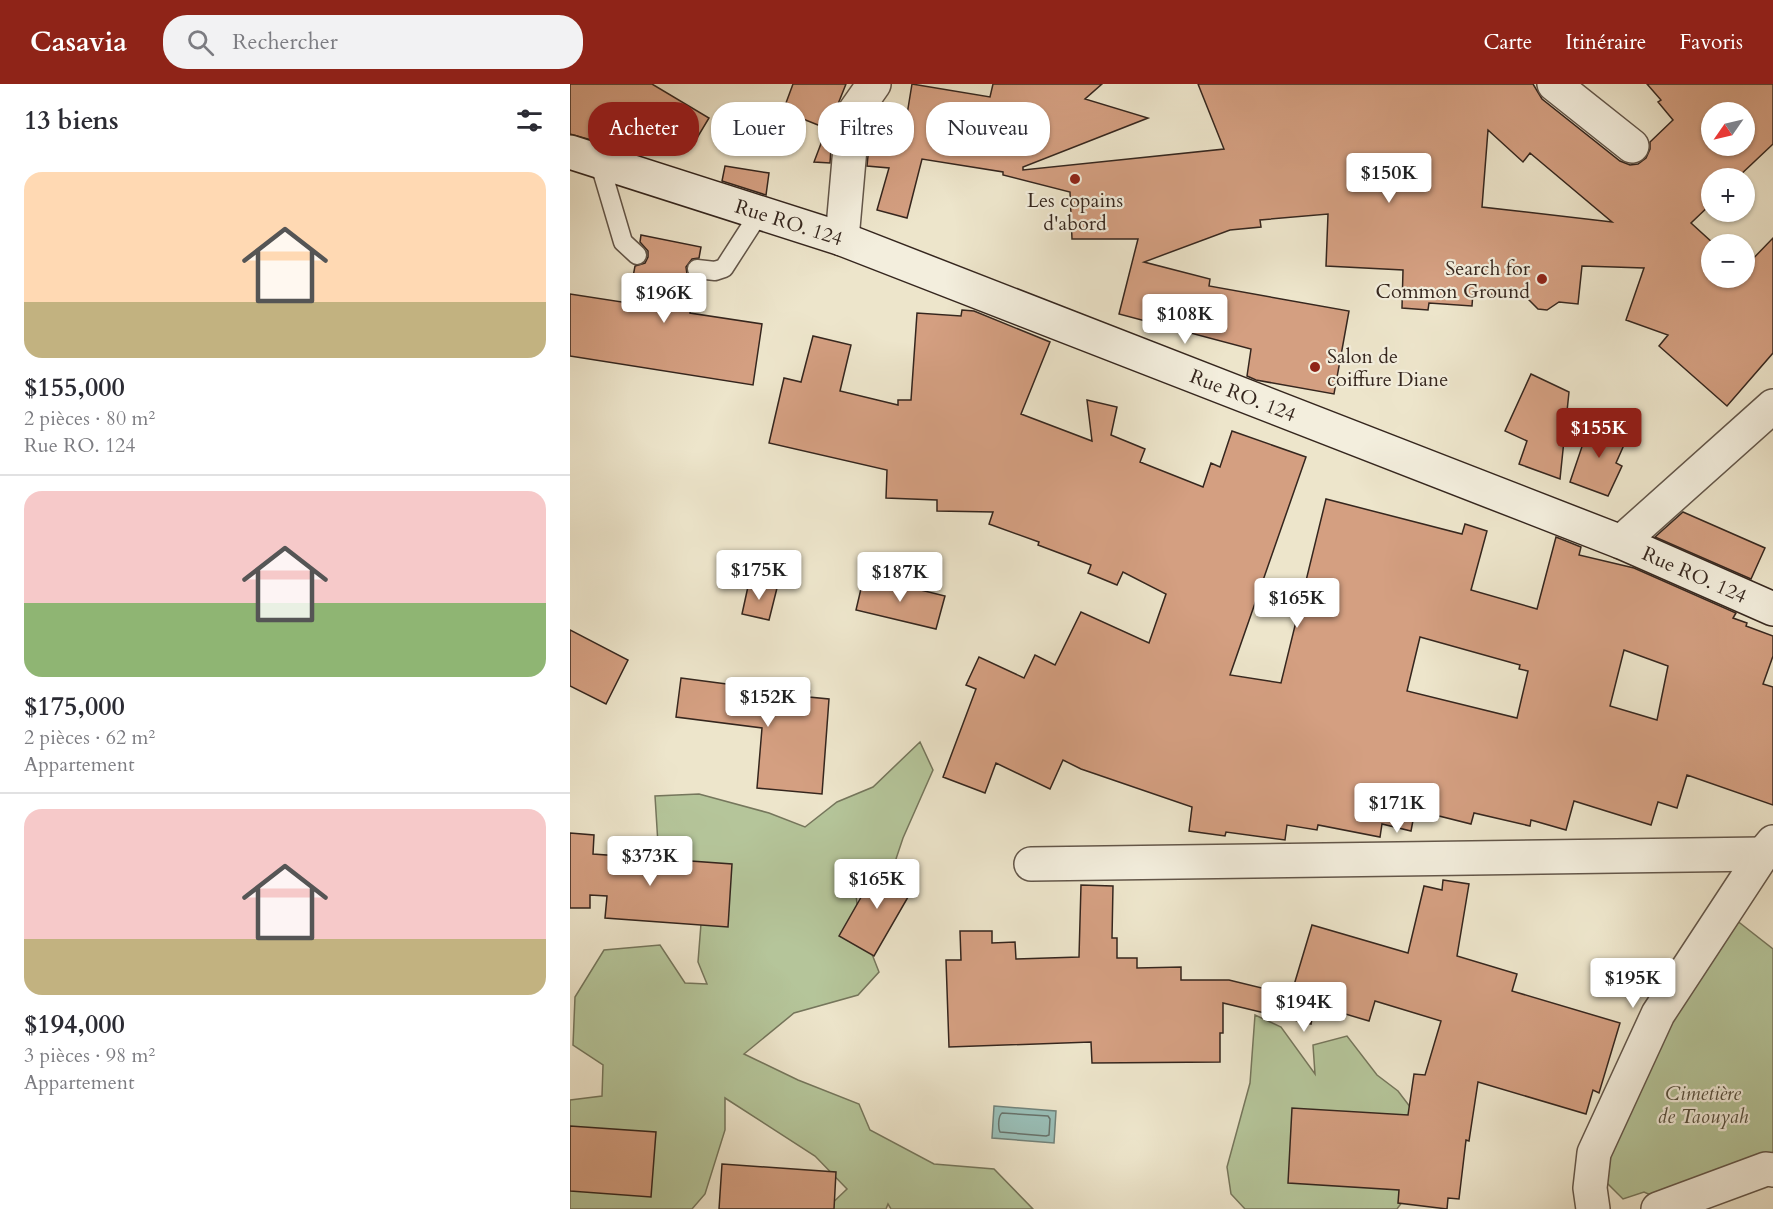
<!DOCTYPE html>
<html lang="fr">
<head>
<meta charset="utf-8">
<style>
  :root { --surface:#fff; --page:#f2f2f3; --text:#2b2b33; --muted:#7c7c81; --line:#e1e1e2; --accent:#8f2418 }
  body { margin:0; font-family:Cardo,serif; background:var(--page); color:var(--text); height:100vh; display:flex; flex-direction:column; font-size:22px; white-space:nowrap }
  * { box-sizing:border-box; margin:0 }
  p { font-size:20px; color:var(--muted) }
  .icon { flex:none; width:33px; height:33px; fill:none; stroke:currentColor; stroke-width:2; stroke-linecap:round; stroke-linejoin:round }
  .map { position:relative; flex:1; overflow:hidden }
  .side { display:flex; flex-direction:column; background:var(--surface); width:570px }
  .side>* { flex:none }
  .hud { position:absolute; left:18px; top:18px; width:570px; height:54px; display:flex; gap:12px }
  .needle { width:39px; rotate:236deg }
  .buttons { position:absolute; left:1131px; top:18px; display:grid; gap:12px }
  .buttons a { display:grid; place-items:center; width:54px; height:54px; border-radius:50%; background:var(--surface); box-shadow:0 2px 4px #0004; font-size:30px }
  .price { position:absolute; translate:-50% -51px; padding:0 14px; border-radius:6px; background:#fff; color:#222; font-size:20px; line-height:39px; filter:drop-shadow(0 2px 3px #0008) }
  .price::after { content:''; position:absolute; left:50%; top:36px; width:18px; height:14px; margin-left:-9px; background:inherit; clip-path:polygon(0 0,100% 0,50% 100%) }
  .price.current { background:var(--accent); color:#fff }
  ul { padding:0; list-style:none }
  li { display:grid; align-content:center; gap:12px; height:318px; padding:0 24px }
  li+li { border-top:2px solid var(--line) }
  li span { display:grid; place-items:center; height:186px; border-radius:18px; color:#555 }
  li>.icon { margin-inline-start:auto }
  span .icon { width:108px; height:108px; fill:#fffc; stroke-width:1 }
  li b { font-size:26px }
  h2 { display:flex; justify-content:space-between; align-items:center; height:72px; padding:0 24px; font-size:26px }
  .pill { padding:0 21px; border-radius:24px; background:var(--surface); box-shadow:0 2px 4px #0004; font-size:21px; line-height:54px }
  .pill.current { background:var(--accent); color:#fff }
  header { display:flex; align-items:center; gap:36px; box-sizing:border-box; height:84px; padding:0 30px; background:var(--accent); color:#fff }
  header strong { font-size:28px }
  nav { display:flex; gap:33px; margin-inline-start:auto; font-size:21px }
  .search { width:420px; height:54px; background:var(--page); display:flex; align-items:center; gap:15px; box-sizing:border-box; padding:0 21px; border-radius:24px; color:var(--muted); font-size:22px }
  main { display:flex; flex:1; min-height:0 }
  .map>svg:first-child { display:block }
</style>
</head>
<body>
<header>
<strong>Casavia</strong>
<div class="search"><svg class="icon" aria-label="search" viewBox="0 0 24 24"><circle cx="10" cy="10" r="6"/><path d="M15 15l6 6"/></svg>Rechercher</div>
<nav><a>Carte</a><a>Itinéraire</a><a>Favoris</a></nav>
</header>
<main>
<section class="side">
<h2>13 biens<svg class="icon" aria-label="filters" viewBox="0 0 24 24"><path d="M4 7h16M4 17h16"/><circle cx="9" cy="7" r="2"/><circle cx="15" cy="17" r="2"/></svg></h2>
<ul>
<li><span style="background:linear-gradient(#ffd9b3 70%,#c2b280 0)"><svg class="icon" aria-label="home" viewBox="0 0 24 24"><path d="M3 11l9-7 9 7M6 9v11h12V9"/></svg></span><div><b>$155,000</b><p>2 pièces · 80 m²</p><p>Rue RO. 124</p></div></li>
<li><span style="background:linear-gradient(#f6c9c9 60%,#8fb573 0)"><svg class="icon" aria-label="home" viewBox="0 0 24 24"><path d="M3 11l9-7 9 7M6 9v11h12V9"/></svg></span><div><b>$175,000</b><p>2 pièces · 62 m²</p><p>Appartement</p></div></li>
<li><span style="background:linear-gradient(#f6c9c9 70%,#c2b280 0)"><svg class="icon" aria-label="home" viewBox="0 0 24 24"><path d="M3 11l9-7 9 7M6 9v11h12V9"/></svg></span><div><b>$194,000</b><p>3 pièces · 98 m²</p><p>Appartement</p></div></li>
</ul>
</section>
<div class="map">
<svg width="1203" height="1125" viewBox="0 0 1203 1125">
  <rect width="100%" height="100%" fill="#ede5cb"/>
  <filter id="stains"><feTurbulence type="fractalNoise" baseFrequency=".00333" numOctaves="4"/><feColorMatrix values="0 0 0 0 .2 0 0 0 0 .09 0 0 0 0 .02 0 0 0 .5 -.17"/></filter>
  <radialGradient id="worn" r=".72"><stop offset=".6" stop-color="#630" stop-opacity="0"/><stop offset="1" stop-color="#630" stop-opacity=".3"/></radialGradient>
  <!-- green -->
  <g fill="#b5c59a" stroke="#75765c" stroke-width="1.5">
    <polygon points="350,658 363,686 333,754 321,790 285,802 289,837 309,888 288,911 224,929 174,970 228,996 289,1020 300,1046 364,1080 424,1085 463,1125 321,1125 318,1120 316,1125 256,1125 277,1105 245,1072 155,1014 155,1046 135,1110 122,1125 0,1125 0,1016 32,1012 33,981 3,961 5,913 34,866 90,861 115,899 137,900 128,878 132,827 149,796 88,760 85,712 129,710 199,729 235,743 267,718 303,703"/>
    <polygon points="1161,832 1203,865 1203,1079 1092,1116 1074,1108 1053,1115 1032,1094 1097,930"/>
    <polygon points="685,931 711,943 745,990 743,961 777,952 807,991 828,1007 844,1028 841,1106 827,1125 675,1125 661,1110 657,1083 680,999"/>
  </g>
  <!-- water -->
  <polygon fill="#99bfb8" stroke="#71827a" stroke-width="1.5" points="424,1022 486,1027 484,1059 422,1054"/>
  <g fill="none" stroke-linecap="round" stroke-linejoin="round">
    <!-- shore -->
    <path stroke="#67726b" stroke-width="1.5" d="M432,1029l46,3 2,3 -1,16 -3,1 -46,-4c-2,-4 -2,-16 2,-19z"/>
  </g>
  <!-- building -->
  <g fill="#d49f81" stroke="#35261e" stroke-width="1.5" fill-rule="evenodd">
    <polygon points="0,0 82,0 139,34 124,59 72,28 46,63 33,57 32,59 0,50"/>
    <polygon points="223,0 276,0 258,45 213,27"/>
    <path d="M342,0l78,13 3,-13h109l-17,15 63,19 -125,49v3l201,-21 -26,-65h335l9,15 78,62 10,4 8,-1 8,-6 4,-9v-7l23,-22 -15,-18 3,-2 -14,-16h126v60l-36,34h-25v25l-21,20 23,21h-2v34h32v-10l29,-30v115l-46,53 -68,-60 9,-11 -42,-15 18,-52 -62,-2 -4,38 -19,-2 -12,8 -9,-1 -10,-10 -55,-7 -1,14 -43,-3 -1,7 -26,-2 1,-38 -77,-4 2,-52 -68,6 1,7 -31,3 -86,32 66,17 -1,7 140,25 -15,83 -78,-14 -9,-4 4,-27 -132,-35 19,-75h-66l-2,-47 -67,-17v-3l-81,-13 -15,59 -30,-8 12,-42 -22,-2 3,-30 33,3zM1142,28h32v34h-32zM918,46l35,32 7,-9 82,69 -130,-15z"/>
    <polygon points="255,49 262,49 260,79 244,78"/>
    <polygon points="155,82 199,89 196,111 152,97"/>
    <polygon points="71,151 131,163 129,174 122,175 116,183 117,190 125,196 120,229 192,240 183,301 0,272 0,210 58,219 65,182 75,179 78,173 78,167 70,158"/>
    <path d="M392,226l12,1 76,31 -29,72 71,27 -5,-41 30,7 -6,28 34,14 -5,13 63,25 8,-24 9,4 12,-36 74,26 -76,218 51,8 45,-184 136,35 3,-10 22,7 -16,59 66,19 19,-72 25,10 -2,8 55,13 102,45 -3,5 14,5 -1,3 27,10v20l-10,28 10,3v118l-86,-30 -10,33 -19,-6 -7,23 -77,-24 -8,29 -35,-10 -1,6 -56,-13 -3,11 -56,-14 -4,21 -29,-7 -2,13 -62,-12 -1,5 -30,-5 -2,15 -59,-8 -1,4 -36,-5 3,-24 -111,-38 -18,-9 -13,29 -54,-26 -11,30 -42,-16 33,-88 -10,-4 13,-28 45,21 11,-23 20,10 26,-53 68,31 17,-49 -43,-22 -6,13 -29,-12 3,-8 -53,-20 1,-3 -50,-18 4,-12 -56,-1v-11l-51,-2 1,-28 -118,-27 15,-65 17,4 12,-46 38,9 -11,46 58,14v-5h13l6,-87 44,3zM850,553l100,28 -1,4 9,2 -11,47 -110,-27zM1054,566l44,16 -11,54 -47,-14z"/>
    <polygon points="961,290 999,308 990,395 949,380 957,357 935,347"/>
    <polygon points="1021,336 1058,352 1046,379 1052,382 1038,412 1000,398"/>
    <polygon points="1113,428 1195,464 1181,495 1085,453"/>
    <polygon points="294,492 375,512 366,545 286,526"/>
    <polygon points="179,498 207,504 199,536 172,530"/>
    <polygon points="0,546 58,576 36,620 0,602"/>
    <polygon points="111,594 172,602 240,607 239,613 259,615 252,710 187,704 192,644 106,633"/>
    <polygon points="0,749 24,751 23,770 162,780 158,843 35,834 37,812 20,811 20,824 0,824"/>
    <polygon points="310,780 345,801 304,872 269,852"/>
    <polygon points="873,796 899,800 887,872 947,890 942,907 1050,939 1029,1009 1023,1006 1016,1030 908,998 899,1057 896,1056 889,1115 878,1114 877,1125 828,1119 829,1106 718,1099 722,1024 838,1031 844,990 855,991 871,937 805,917 799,937 745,921 741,940 653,919 653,949 650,949 650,978 522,979 521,958 379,963 376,876 391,876 390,847 422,847 422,859 445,858 446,875 509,873 511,801 543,802 542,854 547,854 547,874 567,874 567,884 611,883 611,896 659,896 721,911 742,841 838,869 854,802 872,806"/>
    <polygon points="0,1042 86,1048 81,1113 0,1107"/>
    <polygon points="152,1080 266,1088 264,1125 149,1125"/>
  </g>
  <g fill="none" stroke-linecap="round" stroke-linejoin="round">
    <!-- lane casing -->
    <g stroke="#635649" stroke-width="21">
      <g id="lane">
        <polyline points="29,77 53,158 67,171"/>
        <polyline points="127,185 145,187 154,184 190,128"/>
      </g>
    </g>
    <!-- street casing -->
    <g stroke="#635649" stroke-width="36">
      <g id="street">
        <polyline points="984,0 1062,62"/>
        <polyline points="272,155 283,30 304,0"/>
        <polyline points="1051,458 1203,322"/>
        <polyline points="461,780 1193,770"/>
        <polyline points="1023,1125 1020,1104 1024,1069 1088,930 1193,770 1203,758"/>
        <polyline points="1088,1125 1196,1085 1203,1086"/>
      </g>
    </g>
    <!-- secondary casing -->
    <g stroke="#35261e" stroke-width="36">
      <g id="secondary">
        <path id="s1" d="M0,68l272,87 779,303 152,67"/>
      </g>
    </g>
    <!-- lane -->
    <use href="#lane" stroke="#f3eedd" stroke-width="18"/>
    <!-- street -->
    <use href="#street" stroke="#f3eedd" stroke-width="33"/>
    <!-- secondary -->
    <use href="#secondary" stroke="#f3eedd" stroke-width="33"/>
  </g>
  <!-- markers -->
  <g fill="#8f2418" stroke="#f3eedd" stroke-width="2">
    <circle cx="505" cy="95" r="6"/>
    <circle cx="972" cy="195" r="6"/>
    <circle cx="745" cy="283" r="6"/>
  </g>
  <g text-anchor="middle" stroke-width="4.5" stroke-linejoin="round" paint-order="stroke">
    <!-- poi labels -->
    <g font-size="20" fill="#35261e" stroke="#f3eedd">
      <text x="505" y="123">Les copains<tspan x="505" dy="23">d'abord</tspan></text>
      <text x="960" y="191" text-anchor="end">Search for<tspan x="960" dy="23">Common Ground</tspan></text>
      <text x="757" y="279" text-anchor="start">Salon de<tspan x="757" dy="23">coiffure Diane</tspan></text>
    </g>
    <!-- street labels -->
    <g font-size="20" fill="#35261e" stroke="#f3eedd">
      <text dy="7" stroke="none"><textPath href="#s1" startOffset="230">Rue RO. 124</textPath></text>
      <text dy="7" stroke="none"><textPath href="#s1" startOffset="716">Rue RO. 124</textPath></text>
      <text dy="7" stroke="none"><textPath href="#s1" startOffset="1202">Rue RO. 124</textPath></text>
    </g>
    <!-- park labels -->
    <g font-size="20" font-style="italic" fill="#554e3d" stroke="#f3eedd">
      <text x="1133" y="1016">Cimetière<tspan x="1133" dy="23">de Taouyah</tspan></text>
    </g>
  </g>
  <rect width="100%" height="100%" filter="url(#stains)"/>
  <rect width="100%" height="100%" fill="url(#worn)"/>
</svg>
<div class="buttons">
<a><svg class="needle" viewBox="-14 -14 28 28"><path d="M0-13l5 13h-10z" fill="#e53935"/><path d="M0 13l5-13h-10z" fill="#7c7c81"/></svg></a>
<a>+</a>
<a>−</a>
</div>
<b class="price" style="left:819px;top:120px">$150K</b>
<b class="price" style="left:94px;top:240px">$196K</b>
<b class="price" style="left:615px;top:261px">$108K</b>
<b class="price current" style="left:1029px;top:375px">$155K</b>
<b class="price" style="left:189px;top:517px">$175K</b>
<b class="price" style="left:330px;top:519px">$187K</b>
<b class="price" style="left:727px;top:545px">$165K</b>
<b class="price" style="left:198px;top:644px">$152K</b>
<b class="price" style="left:827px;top:750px">$171K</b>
<b class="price" style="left:80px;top:803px">$373K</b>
<b class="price" style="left:307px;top:826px">$165K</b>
<b class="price" style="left:1063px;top:925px">$195K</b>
<b class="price" style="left:734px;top:949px">$194K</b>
<div class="hud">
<a class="pill current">Acheter</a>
<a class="pill">Louer</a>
<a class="pill">Filtres</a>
<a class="pill">Nouveau</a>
</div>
</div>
</main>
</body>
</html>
